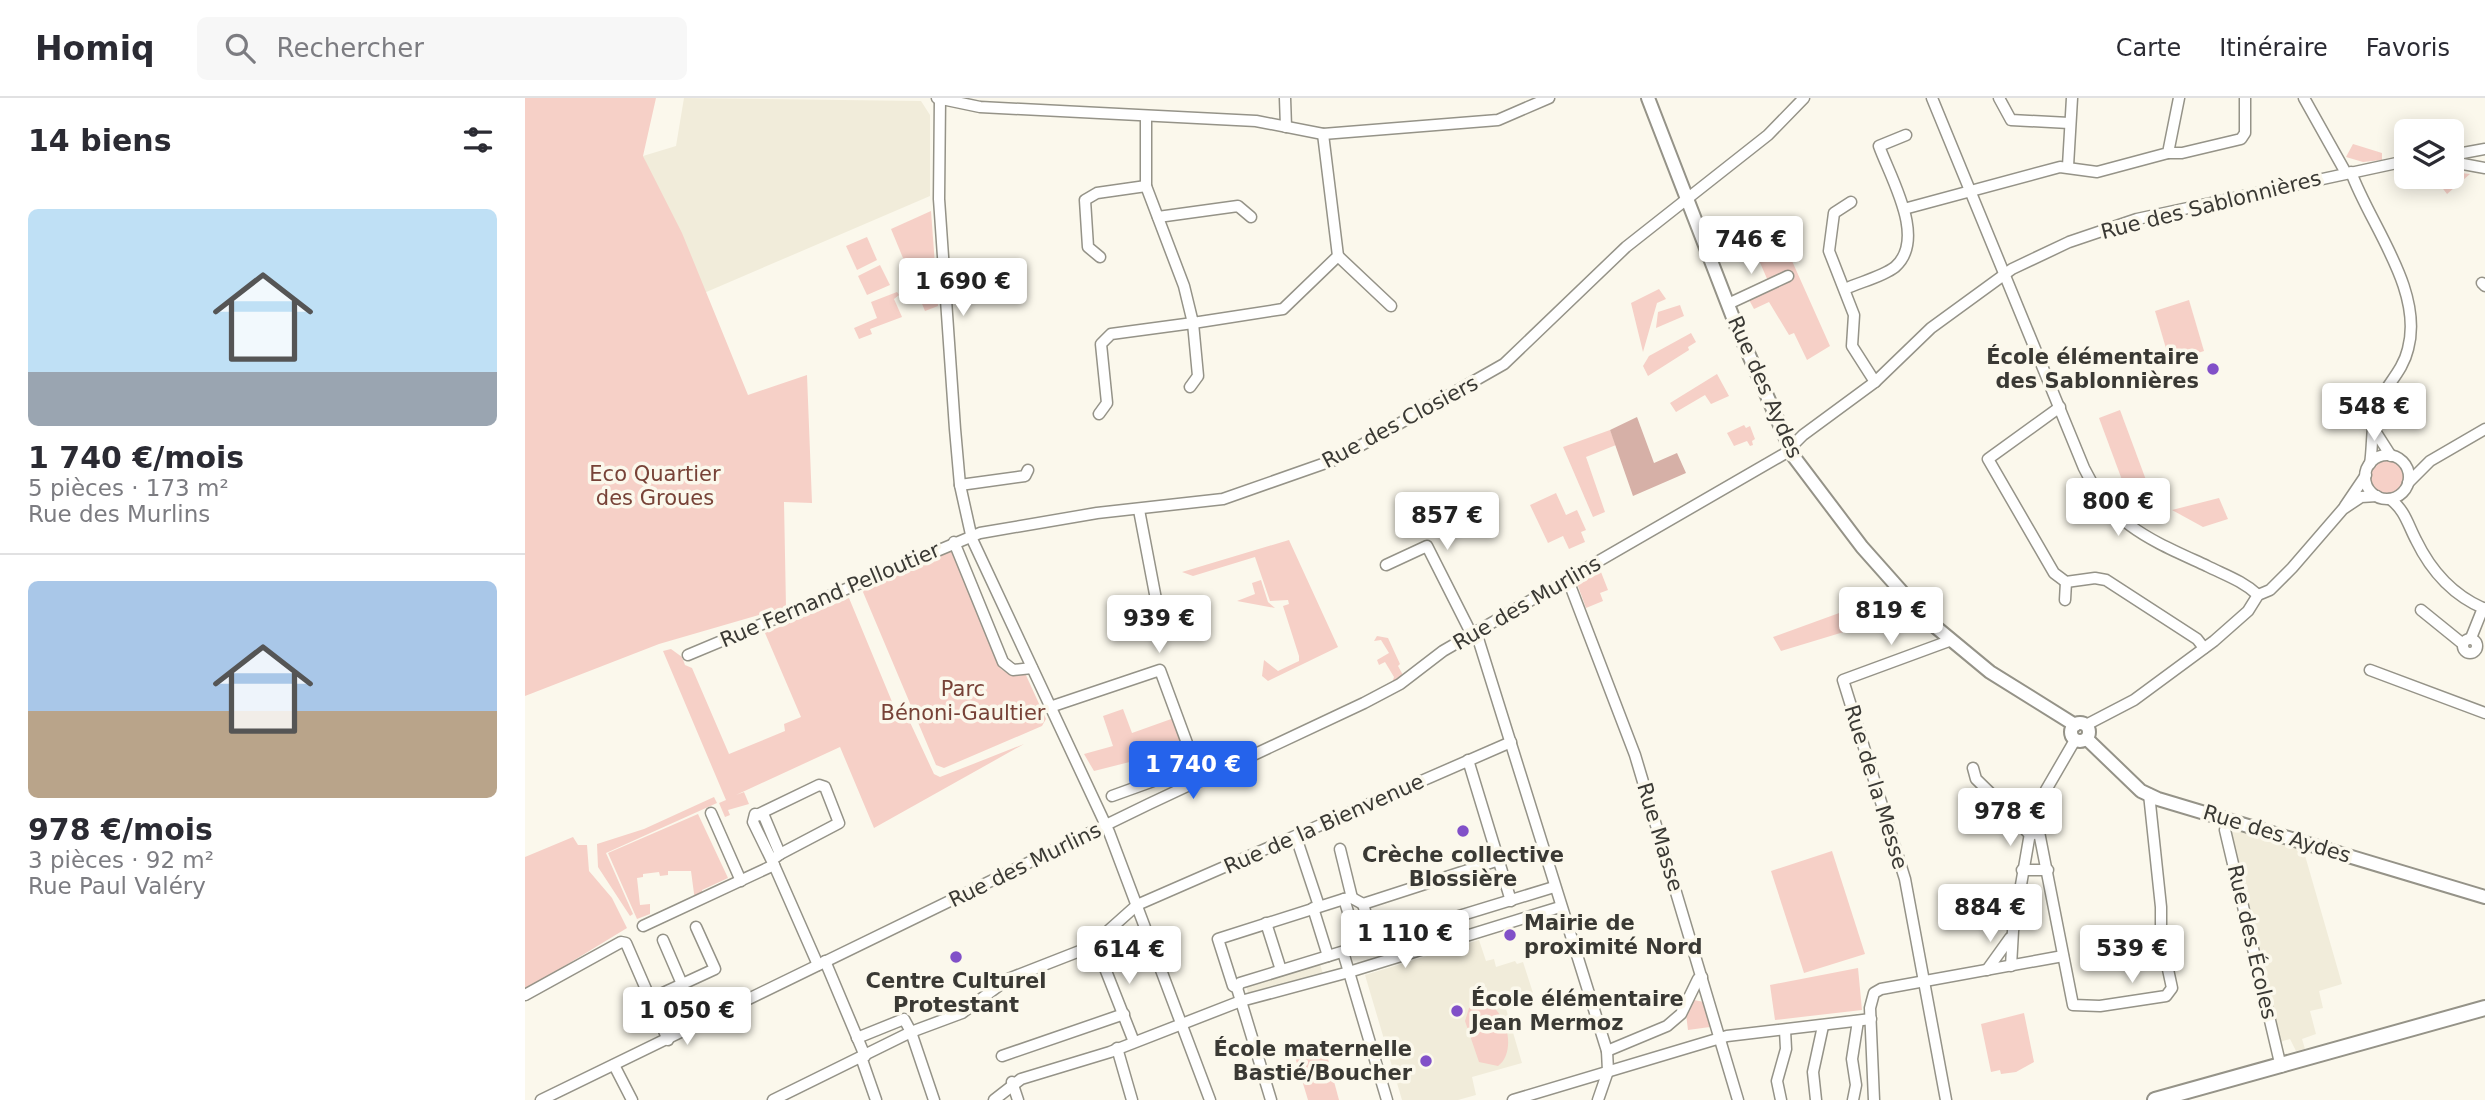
<!DOCTYPE html>
<html lang="fr">
<head>
<meta charset="utf-8">
<style>
  :root { --surface:#fff; --page:#f7f7f7; --text:#2b2b33; --muted:#7c7c81; --line:#e1e1e2; --accent:#2563eb }
  body { margin:0; font-family:"DejaVu Sans",sans-serif; background:var(--page); color:var(--text); height:100vh; display:flex; flex-direction:column; font-size:26px; white-space:nowrap }
  * { box-sizing:border-box; margin:0 }
  p { font-size:23px; color:var(--muted) }
  .icon { flex:none; width:38px; height:38px; fill:none; stroke:currentColor; stroke-width:2; stroke-linecap:round; stroke-linejoin:round }
  .map { position:relative; flex:1; overflow:hidden }
  .panel { display:flex; flex-direction:column; background:var(--surface); width:525px }
  .panel>* { flex:none }
  .controls { position:absolute; left:1869px; top:21px; display:grid; gap:14px }
  .controls a { display:grid; place-items:center; width:70px; height:70px; border-radius:10px; background:var(--surface); box-shadow:0 4px 18px #0003; font-size:35px }
  .price { position:absolute; translate:-50% -60px; padding:0 16px; border-radius:7px; background:#fff; color:#222; font-size:23px; line-height:46px; filter:drop-shadow(0 2px 4px #0008) }
  .price::after { content:''; position:absolute; left:50%; top:42px; width:21px; height:16px; margin-left:-10px; background:inherit; clip-path:polygon(0 0,100% 0,50% 100%) }
  .price.selected { background:var(--accent); color:#fff }
  ul { padding:0; list-style:none }
  li { display:grid; align-content:center; gap:14px; height:371px; padding:0 28px }
  li+li { border-top:2px solid var(--line) }
  li span { display:grid; place-items:center; height:217px; border-radius:10px; color:#555 }
  li>.icon { margin-inline-start:auto }
  span .icon { width:126px; height:126px; fill:#fffc; stroke-width:1 }
  li b { font-size:30px }
  h2 { display:flex; justify-content:space-between; align-items:center; height:84px; padding:0 28px; font-size:30px }
  header { display:flex; align-items:center; gap:42px; box-sizing:border-box; height:98px; padding:0 35px; background:var(--surface); border-bottom:2px solid var(--line) }
  header strong { font-size:33px }
  nav { display:flex; gap:38px; margin-inline-start:auto; font-size:24px }
  .search { width:490px; height:63px; background:var(--page); display:flex; align-items:center; gap:18px; box-sizing:border-box; padding:0 24px; border-radius:10px; color:var(--muted); font-size:26px }
  main { display:flex; flex:1; min-height:0 }
  .map>svg:first-child { display:block }
</style>
</head>
<body>
<header>
<strong>Homiq</strong>
<div class="search"><svg class="icon" aria-label="search" viewBox="0 0 24 24"><circle cx="10" cy="10" r="6"/><path d="M15 15l6 6"/></svg>Rechercher</div>
<nav><a>Carte</a><a>Itinéraire</a><a>Favoris</a></nav>
</header>
<main>
<section class="panel">
<h2>14 biens<svg class="icon" aria-label="filters" viewBox="0 0 24 24"><path d="M4 7h16M4 17h16"/><circle cx="9" cy="7" r="2"/><circle cx="15" cy="17" r="2"/></svg></h2>
<ul>
<li><span style="background:linear-gradient(#bfe0f5 75%,#9aa5b1 0)"><svg class="icon" aria-label="home" viewBox="0 0 24 24"><path d="M3 11l9-7 9 7M6 9v11h12V9"/></svg></span><div><b>1 740 €/mois</b><p>5 pièces · 173 m²</p><p>Rue des Murlins</p></div></li>
<li><span style="background:linear-gradient(#a9c7e8 60%,#b9a48a 0)"><svg class="icon" aria-label="home" viewBox="0 0 24 24"><path d="M3 11l9-7 9 7M6 9v11h12V9"/></svg></span><div><b>978 €/mois</b><p>3 pièces · 92 m²</p><p>Rue Paul Valéry</p></div></li>
</ul>
</section>
<div class="map">
<svg width="1960" height="1002" viewBox="0 0 1960 1002">
  <rect width="100%" height="100%" fill="#fbf8ec"/>
  <!-- built -->
  <g fill="#f1ecda">
    <polygon points="159,0 396,3 405,17 405,98 179,195 118,58 151,48"/>
    <polygon points="1704,725 1777,747 1817,886 1794,893 1798,910 1785,913 1791,936 1777,941 1780,951 1771,953 1765,941 1755,944"/>
    <polygon points="954,842 961,863 969,861 971,869 990,863 992,866 998,864 1008,895 979,904 997,965 947,979 951,997 933,1002 877,1002 840,877"/>
    <polygon points="795,866 798,876 724,897 721,888"/>
  </g>
  <!-- green -->
  <g fill="#f6d0c7">
    <polygon points="0,0 131,0 118,58 157,135 223,297 282,277 287,405 259,404 261,509 134,546 0,598"/>
    <polygon points="1828,46 1857,55 1857,62 1838,64 1821,59"/>
    <polygon points="1927,74 1945,76 1922,96 1909,79 1927,79"/>
    <polygon points="406,113 413,208 400,213 366,131"/>
    <polygon points="342,139 352,162 332,172 321,148"/>
    <polygon points="1259,145 1305,248 1282,262 1269,235 1264,237 1244,204 1229,211 1223,200 1243,183 1233,160"/>
    <polygon points="355,167 365,187 342,197 333,178"/>
    <polygon points="1134,191 1141,201 1132,205 1118,254 1106,205"/>
    <polygon points="372,194 374,197 369,201 377,219 345,231 347,236 334,241 329,230 352,220 346,204"/>
    <polygon points="1664,202 1679,253 1645,264 1630,213"/>
    <polygon points="1155,207 1159,218 1131,230 1133,214"/>
    <polygon points="1166,235 1171,244 1163,249 1164,252 1123,278 1118,268 1124,258"/>
    <polygon points="1192,276 1204,298 1186,306 1180,297 1151,314 1145,305"/>
    <polygon points="1595,312 1621,382 1600,390 1574,320"/>
    <polygon points="1219,327 1221,330 1225,328 1230,341 1227,343 1228,347 1225,348 1222,343 1209,348 1202,335"/>
    <polygon points="1085,332 1091,347 1061,359 1080,414 1068,419 1038,349"/>
    <circle cx="1863" cy="379" r="18"/>
    <polygon points="1031,395 1041,417 1052,412 1061,432 1056,434 1060,444 1044,451 1038,438 1023,445 1005,407"/>
    <polygon points="1694,400 1703,421 1678,429 1647,412"/>
    <polygon points="764,442 813,549 743,583 737,578 739,562 753,573 774,563 774,558 758,508 764,506 763,502 745,503 730,459 668,478 657,474"/>
    <polygon points="429,449 476,571 486,577 500,575 521,621 517,628 419,670 411,667 338,494 344,485"/>
    <polygon points="1074,469 1083,492 1075,495 1078,503 1061,510 1053,488 1054,482"/>
    <polygon points="736,482 743,504 750,510 712,503 730,496 727,485"/>
    <polygon points="324,500 375,623 383,620 409,676 415,679 499,646 349,730 315,649 211,697 219,694 224,706 203,712 205,717 200,719 194,705 201,702 138,553 146,551 157,559 160,567 167,570 204,656 260,633 259,626 276,619 240,535"/>
    <polygon points="1328,510 1333,525 1322,530 1322,533 1256,553 1248,539"/>
    <polygon points="852,538 863,540 875,566 873,568 878,577 867,585 869,579 860,564 854,567 852,562 864,555 856,542 849,543"/>
    <polygon points="598,611 607,635 649,620 660,650 569,673 559,656 588,648 578,618"/>
    <polygon points="189,699 192,705 81,755 108,816 105,818 73,769 72,746 119,731"/>
    <polygon points="173,716 203,780 177,792 178,799 170,803 166,773 143,773 143,777 135,778 134,774 118,776 118,779 112,780 115,807 125,806 125,816 112,821 83,755"/>
    <polygon points="48,739 53,747 62,747 64,773 87,800 102,830 0,892 0,759"/>
    <polygon points="1307,753 1340,856 1279,875 1246,773"/>
    <polygon points="1333,870 1337,912 1250,922 1245,887"/>
    <polygon points="1169,902 1179,904 1185,929 1163,932 1161,916"/>
    <path d="M958,904c23,5 35,49 15,64l-19,-4 -14,-41 4,-13z"/>
    <polygon points="1499,915 1509,964 1491,974 1476,976 1475,972 1466,974 1456,926"/>
    <polygon points="800,950 814,1002 783,1002 770,959"/>
  </g>
  <!-- forest -->
  <polygon fill="#d6b0a7" points="1112,319 1129,365 1152,355 1161,375 1108,398 1085,332"/>
  <g fill="none" stroke-linecap="round" stroke-linejoin="round">
    <!-- minor casing -->
    <g stroke="#959388" stroke-width="13">
      <g id="minor">
        <polyline points="412,0 455,9 731,23 798,36 973,22 1024,0"/>
        <polyline points="415,0 414,101 430,331 435,387 447,441 584,734 685,1002"/>
        <polyline points="760,0 761,29"/>
        <path d="M1407,0l152,370c28,58 67,72 123,98 18,9 36,15 51,29"/>
        <polyline points="1474,0 1486,22 1544,25"/>
        <polyline points="1779,0 1821,75"/>
        <polyline points="621,18 621,88 659,188 668,225 758,211 813,158 798,36"/>
        <polyline points="1643,55 1657,55 1716,41 1720,35 1720,0"/>
        <polyline points="1927,57 1960,51"/>
        <polyline points="1927,64 1960,70"/>
        <polyline points="1543,68 1547,0"/>
        <path d="M1826,74c19,53 73,118 57,177 -5,22 -22,36 -31,56 -6,18 -4,41 -7,59"/>
        <polyline points="1326,104 1309,115 1304,153 1329,217 1327,248 1350,284"/>
        <polyline points="1379,111 1535,69 1572,74 1643,55 1654,0"/>
        <polyline points="633,119 713,108 726,119"/>
        <polyline points="813,158 866,208"/>
        <polyline points="575,159 563,149 560,102 572,95 621,88"/>
        <polyline points="1957,185 1960,188"/>
        <path d="M1320,191c15,-7 37,-12 50,-22 32,-28 -4,-88 -16,-121l27,-11"/>
        <polyline points="1203,206 1263,178"/>
        <polyline points="1535,309 1463,361 1529,475 1541,484 1570,480 1581,482 1672,541 1679,550"/>
        <polyline points="574,316 582,305 576,246 586,236 668,225 673,278 665,289"/>
        <polyline points="1850,333 1866,358"/>
        <circle cx="1862" cy="379" r="22"/>
        <polyline points="1883,385 1905,363 1960,331"/>
        <polyline points="435,387 500,378 503,372"/>
        <path d="M1865,401c15,11 18,26 26,41 15,31 38,56 69,69"/>
        <polyline points="1820,408 1841,377"/>
        <polyline points="614,412 638,538"/>
        <polyline points="429,444 478,564 488,572 507,570"/>
        <polyline points="861,467 902,448 947,537"/>
        <polyline points="1043,482 1110,657 1213,1002"/>
        <polyline points="1540,502 1541,484"/>
        <polyline points="1896,512 1938,546"/>
        <polyline points="951,534 1082,953 1083,973 1073,1002"/>
        <polyline points="1946,540 1958,510"/>
        <circle cx="1945" cy="548" r="7"/>
        <polyline points="163,557 455,435 572,415 698,401 812,361 979,266 1101,149 1243,37 1279,0"/>
        <polyline points="1845,572 1960,615"/>
        <polyline points="525,609 635,572 676,683"/>
        <polyline points="1561,627 1609,602 1689,543 1723,513 1733,497 1745,492 1767,470 1818,411 1836,399 1852,398"/>
        <polyline points="943,662 986,803"/>
        <polyline points="1448,670 1451,681 1493,722 1500,723"/>
        <polyline points="587,698 670,668"/>
        <polyline points="186,715 216,783"/>
        <polyline points="234,716 294,687 300,689 314,725 255,756"/>
        <polyline points="1511,718 1521,692 1550,642"/>
        <circle cx="1508" cy="727" r="9"/>
        <polyline points="1703,720 1700,732 1756,969"/>
        <polyline points="1514,734 1548,907 1575,908 1641,898 1647,890 1636,839 1636,809 1624,696"/>
        <polyline points="771,739 794,808"/>
        <polyline points="815,751 827,800"/>
        <polyline points="249,767 228,724 230,716 239,718 255,756 251,759"/>
        <polyline points="1497,772 1523,772"/>
        <polyline points="819,801 834,849"/>
        <polyline points="838,806 849,844"/>
        <polyline points="788,810 803,858"/>
        <polyline points="741,825 756,872"/>
        <polyline points="118,828 249,767 293,867"/>
        <polyline points="878,835 884,855"/>
        <polyline points="138,842 157,886"/>
        <polyline points="570,845 609,944"/>
        <polyline points="818,854 862,1002"/>
        <polyline points="300,863 340,958"/>
        <polyline points="1486,868 1488,833 1505,735"/>
        <polyline points="1462,872 1485,840"/>
        <polyline points="712,890 715,885 1029,789"/>
        <polyline points="0,897 96,844 101,845 143,942"/>
        <polyline points="125,901 190,871 171,829"/>
        <polyline points="332,940 379,921 386,934 409,1002"/>
        <polyline points="592,950 607,1002"/>
        <polyline points="1082,953 1142,928 1156,916 1173,881 1177,879"/>
        <polyline points="477,958 599,916"/>
        <polyline points="336,959 351,1002"/>
        <polyline points="89,967 107,1002"/>
        <polyline points="487,984 493,1002"/>
        <polyline points="16,1002 624,706 839,605 875,586 918,553 1259,356 1278,337 1350,284 1406,230 1487,171 1544,144 1612,121 1881,63"/>
        <polyline points="248,1002 386,934 437,915 483,881 565,849 612,807 986,644"/>
        <polyline points="469,1002 496,981 585,954 716,903 824,874 1035,809"/>
        <polyline points="746,1002 712,890 708,888 693,841 819,801 827,800 838,806 974,762"/>
        <polyline points="988,1002 1202,938 1346,921"/>
        <polyline points="1256,1002 1252,983 1261,951 1260,932"/>
        <polyline points="1291,1002 1288,974 1298,928"/>
        <polyline points="1328,1002 1331,987 1327,961 1333,923"/>
        <polyline points="1349,1002 1345,910 1349,895 1356,891 1538,858"/>
        <polyline points="1421,1002 1380,781 1318,582 1424,543"/>
      </g>
    </g>
    <!-- tertiary casing -->
    <g stroke="#959388" stroke-width="16">
      <g id="tertiary">
        <polyline points="1123,0 1212,230 1269,359 1337,449 1401,521 1465,574 1550,627"/>
        <circle cx="1555" cy="634" r="9"/>
        <polyline points="1562,641 1616,693 1633,701 1960,799"/>
      </g>
    </g>
    <!-- secondary casing -->
    <g stroke="#959388" stroke-width="18">
      <polyline id="secondary" points="1630,1002 1960,910"/>
    </g>
    <!-- minor -->
    <use href="#minor" stroke="#fff" stroke-width="10"/>
    <!-- tertiary -->
    <use href="#tertiary" stroke="#fff" stroke-width="12"/>
    <!-- secondary -->
    <use href="#secondary" stroke="#fff" stroke-width="14"/>
  </g>
  <!-- markers -->
  <g fill="#8150c8" stroke="#fbf8ec" stroke-width="2.5">
    <circle cx="1688" cy="271" r="7"/>
    <circle cx="938" cy="733" r="7"/>
    <circle cx="985" cy="837" r="7"/>
    <circle cx="431" cy="859" r="7"/>
    <circle cx="932" cy="913" r="7"/>
    <circle cx="901" cy="963" r="7"/>
  </g>
  <g text-anchor="middle" stroke-width="7" stroke-linejoin="round" paint-order="stroke">
    <!-- street labels -->
    <g font-size="21" fill="#3a3934" stroke="#fbf8ec">
      <text transform="translate(1686 107) rotate(-14)" y="7">Rue des Sablonnières</text>
      <text transform="translate(1240 289) rotate(66)" y="7">Rue des Aydes</text>
      <text transform="translate(875 324) rotate(-28)" y="7">Rue des Closiers</text>
      <text transform="translate(305 497) rotate(-23)" y="7">Rue Fernand Pelloutier</text>
      <text transform="translate(1002 505) rotate(-30)" y="7">Rue des Murlins</text>
      <text transform="translate(1351 689) rotate(73)" y="7">Rue de la Messe</text>
      <text transform="translate(799 726) rotate(-24)" y="7">Rue de la Bienvenue</text>
      <text transform="translate(1752 736) rotate(17)" y="7">Rue des Aydes</text>
      <text transform="translate(1135 739) rotate(73)" y="7">Rue Masse</text>
      <text transform="translate(500 767) rotate(-26)" y="7">Rue des Murlins</text>
      <text transform="translate(1727 844) rotate(77)" y="7">Rue des Écoles</text>
    </g>
    <!-- poi labels -->
    <g font-size="21" font-weight="bold" fill="#3a3934" stroke="#fbf8ec" text-anchor="end">
      <text x="1674" y="266">École élémentaire<tspan x="1674" dy="24">des Sablonnières</tspan></text>
      <text x="938" y="764" text-anchor="middle">Crèche collective<tspan x="938" dy="24">Blossière</tspan></text>
      <text x="999" y="832" text-anchor="start">Mairie de<tspan x="999" dy="24">proximité Nord</tspan></text>
      <text x="431" y="890" text-anchor="middle">Centre Culturel<tspan x="431" dy="24">Protestant</tspan></text>
      <text x="946" y="908" text-anchor="start">École élémentaire<tspan x="946" dy="24">Jean Mermoz</tspan></text>
      <text x="887" y="958">École maternelle<tspan x="887" dy="24">Bastié/Boucher</tspan></text>
    </g>
    <!-- park labels -->
    <g font-size="21" fill="#774237" stroke="#fbf8ec">
      <text x="130" y="383">Eco Quartier<tspan x="130" dy="24">des Groues</tspan></text>
      <text x="438" y="598">Parc<tspan x="438" dy="24">Bénoni-Gaultier</tspan></text>
    </g>
  </g>
</svg>
<div class="controls">
<a><svg class="icon" aria-label="layers" viewBox="0 0 24 24"><path d="M12 4l9 5-9 5-9-5zM3 14l9 5 9-5"/></svg></a>
</div>
<b class="price" style="left:1226px;top:178px">746 €</b>
<b class="price" style="left:438px;top:220px">1 690 €</b>
<b class="price" style="left:1849px;top:345px">548 €</b>
<b class="price" style="left:1593px;top:440px">800 €</b>
<b class="price" style="left:922px;top:454px">857 €</b>
<b class="price" style="left:1366px;top:549px">819 €</b>
<b class="price" style="left:634px;top:557px">939 €</b>
<b class="price selected" style="left:668px;top:703px">1 740 €</b>
<b class="price" style="left:1485px;top:750px">978 €</b>
<b class="price" style="left:1465px;top:846px">884 €</b>
<b class="price" style="left:880px;top:872px">1 110 €</b>
<b class="price" style="left:1607px;top:887px">539 €</b>
<b class="price" style="left:604px;top:888px">614 €</b>
<b class="price" style="left:162px;top:949px">1 050 €</b>
</div>
</main>
</body>
</html>
